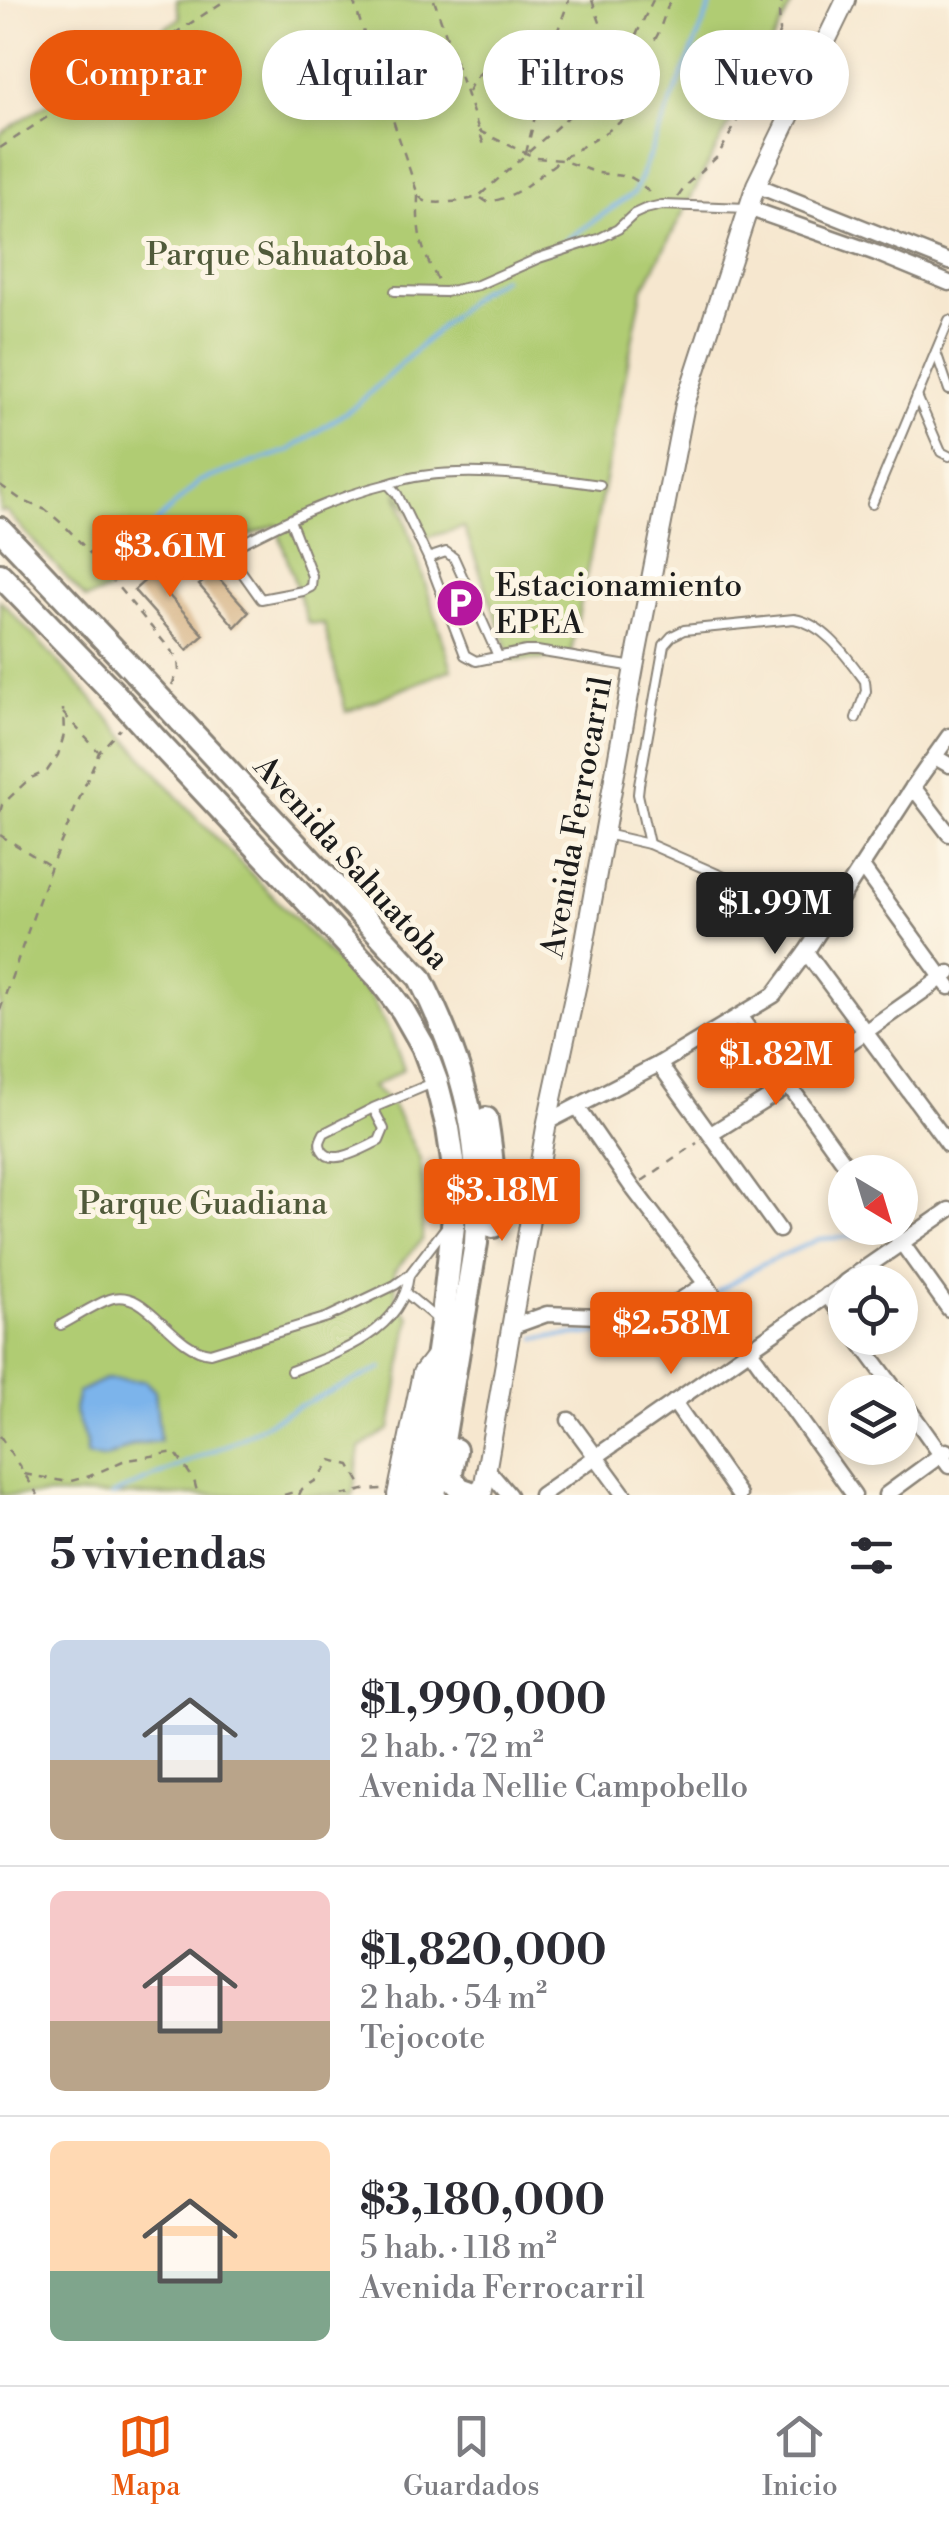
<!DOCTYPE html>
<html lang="es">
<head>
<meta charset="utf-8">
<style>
  :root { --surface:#fff; --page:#f2f2f3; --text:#2b2b33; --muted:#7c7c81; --line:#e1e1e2; --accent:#ea580c }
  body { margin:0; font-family:"Libre Bodoni",serif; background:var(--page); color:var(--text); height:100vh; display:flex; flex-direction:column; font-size:38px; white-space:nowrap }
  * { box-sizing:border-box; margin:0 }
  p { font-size:32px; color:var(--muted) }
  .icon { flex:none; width:55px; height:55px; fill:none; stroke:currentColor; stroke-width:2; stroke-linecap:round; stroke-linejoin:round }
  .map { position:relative; height:1495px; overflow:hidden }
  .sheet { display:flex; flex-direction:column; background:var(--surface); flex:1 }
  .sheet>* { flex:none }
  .hud { position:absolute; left:30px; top:30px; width:890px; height:90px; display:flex; gap:20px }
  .needle { width:65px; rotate:142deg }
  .fabs { position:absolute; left:828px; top:1155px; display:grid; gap:20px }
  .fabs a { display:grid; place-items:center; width:90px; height:90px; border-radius:50%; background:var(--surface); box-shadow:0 5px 15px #0003; font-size:50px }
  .price { position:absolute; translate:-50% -85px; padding:0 22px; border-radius:10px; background:var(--accent); color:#fff; font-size:32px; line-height:65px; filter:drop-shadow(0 2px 5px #0008) }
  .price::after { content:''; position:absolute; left:50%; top:60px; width:30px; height:22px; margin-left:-15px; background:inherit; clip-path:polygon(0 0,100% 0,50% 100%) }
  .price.active { background:#222; color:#fff }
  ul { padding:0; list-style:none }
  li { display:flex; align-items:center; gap:30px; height:250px; padding:0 50px }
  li+li { border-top:2px solid var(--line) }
  li span { display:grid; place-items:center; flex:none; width:280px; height:200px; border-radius:15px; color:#555 }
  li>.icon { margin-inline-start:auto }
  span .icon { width:120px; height:120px; fill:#fffc; stroke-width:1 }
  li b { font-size:42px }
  h2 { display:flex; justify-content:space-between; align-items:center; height:120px; padding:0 50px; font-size:42px }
  .pill { padding:0 35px; border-radius:45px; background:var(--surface); box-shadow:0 5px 15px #0003; font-size:35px; line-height:90px }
  .pill.active { background:var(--accent); color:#fff }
  .tabs { display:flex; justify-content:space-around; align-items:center; height:140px; border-top:2px solid var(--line); background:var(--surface); font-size:28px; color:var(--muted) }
  .tabs a { display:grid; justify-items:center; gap:5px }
  .tabs .active { color:var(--accent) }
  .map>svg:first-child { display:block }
</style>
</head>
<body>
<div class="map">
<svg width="949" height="1495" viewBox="0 0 949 1495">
  <rect width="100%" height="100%" fill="#fcf5e5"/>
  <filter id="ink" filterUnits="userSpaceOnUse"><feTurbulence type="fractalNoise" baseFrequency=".01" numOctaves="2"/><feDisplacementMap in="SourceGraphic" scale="20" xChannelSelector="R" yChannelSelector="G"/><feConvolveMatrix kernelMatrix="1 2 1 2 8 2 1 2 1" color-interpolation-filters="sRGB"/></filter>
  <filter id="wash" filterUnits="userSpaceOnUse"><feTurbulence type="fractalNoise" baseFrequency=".0048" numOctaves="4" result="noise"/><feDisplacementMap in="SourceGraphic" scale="40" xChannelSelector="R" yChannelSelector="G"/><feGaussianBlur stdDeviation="2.25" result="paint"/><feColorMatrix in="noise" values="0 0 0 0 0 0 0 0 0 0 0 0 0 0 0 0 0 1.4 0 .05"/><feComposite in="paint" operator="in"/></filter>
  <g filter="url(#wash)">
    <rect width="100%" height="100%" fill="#f6e7cf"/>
    <!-- green -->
    <g fill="#b0cc73" stroke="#667448" stroke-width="2.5">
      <polygon points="176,0 794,0 642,291 570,658 512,661 464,527 425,538 396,490 452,669 346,712 324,624 308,623 276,525 86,599 6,511 0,512 0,134 180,18"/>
      <polygon points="0,600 79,684 192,813 371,997 391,1035 404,1069 372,1087 392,1104 420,1159 424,1196 422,1240 394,1271 397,1304 410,1317 390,1429 360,1448 353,1495 0,1495"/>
    </g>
    <!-- water -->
    <path fill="#7bb4eb" stroke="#4c6884" stroke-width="2.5" d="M105,1379l40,2 10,10 5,50c-8,1 -17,1 -26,4 -17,6 -30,19 -48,10v-12l-12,-34 4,-17z"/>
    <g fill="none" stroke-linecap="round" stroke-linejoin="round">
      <!-- stream -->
      <g stroke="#7bb4eb" stroke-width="4">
        <polyline points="550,251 634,193 713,0"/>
        <polyline points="123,563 150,529 200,481 290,450 358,404 478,292 503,278"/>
        <polyline points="717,1292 761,1265 819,1239 874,1235"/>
        <polyline points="685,1304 709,1296"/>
        <polyline points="536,1338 599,1333 633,1322"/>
        <polyline points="112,1495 231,1443 299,1406 382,1368"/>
      </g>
    </g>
    <g id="blocks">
      <!-- building -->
      <g fill="#d6b386">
        <polygon points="180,550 193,568 165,591 204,635 187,650 134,590"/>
        <polygon points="214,573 249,612 235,627 199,585"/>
      </g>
    </g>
  </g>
  <g filter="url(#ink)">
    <use href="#blocks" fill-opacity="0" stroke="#898276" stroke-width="2.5"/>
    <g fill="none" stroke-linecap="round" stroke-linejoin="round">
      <!-- service casing -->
      <g stroke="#898276" stroke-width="12">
        <g id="service">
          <polyline points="395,291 445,292 478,285 539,258 598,239 618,229 634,214 645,209 662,205 748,208"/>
          <polyline points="936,352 949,390"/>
          <polyline points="917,396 941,452 949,456"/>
          <path d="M388,484c59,-21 150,-8 212,1"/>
          <polyline points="872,504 949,320"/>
          <path d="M290,520l22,56 -1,11 -8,4 -42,8 -32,-45 2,-5c49,-26 102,-52 157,-65l9,10 31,64 37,97 11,6 50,-10h11l97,16"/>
          <polyline points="428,558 446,552 454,558 498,656"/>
          <polyline points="605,834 649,844 772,898"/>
          <path d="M649,844l-11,-50 1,-9 25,-140 8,-9 12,-6 110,-11c31,5 53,38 71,62l1,10 -10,27"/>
          <path d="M373,1108l11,21 -5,12c-14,6 -47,27 -57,9 -4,-8 -1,-10 2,-17l49,-25 62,-26"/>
          <polyline points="407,1294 438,1320"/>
          <path d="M61,1325c16,-8 32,-20 49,-26 37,-13 61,50 100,54l118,-36 67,-32 14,-10 37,-48"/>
          <path d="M291,1371c46,-17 112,-40 118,-96"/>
        </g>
      </g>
      <!-- minor casing -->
      <g stroke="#898276" stroke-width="19">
        <g id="minor">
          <polyline points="756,185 949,262"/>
          <polyline points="748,208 876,253 949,283"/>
          <polyline points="935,757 949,765"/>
          <polyline points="913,787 949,834"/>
          <polyline points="862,867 949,987"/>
          <polyline points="806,952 949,1145"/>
          <polyline points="740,1017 851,1172"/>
          <polyline points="659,1064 779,1230"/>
          <polyline points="577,1107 632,1187 706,1284 750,1350 854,1495"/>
          <polyline points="547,1122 659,1064 774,995 806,952 913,787 949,736"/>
          <polyline points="711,1134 788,1086 949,973"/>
          <polyline points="891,1228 949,1309"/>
          <polyline points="845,1282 949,1210"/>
          <polyline points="827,1295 845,1320"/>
          <polyline points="511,1327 547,1314 625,1317 653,1311 679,1301 706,1284"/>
          <polyline points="857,1338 897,1392"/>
          <polyline points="900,1397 949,1466"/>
          <polyline points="674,1402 739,1495"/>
          <polyline points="569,1420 624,1495"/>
          <polyline points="486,1468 509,1495"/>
          <polyline points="541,1495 845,1283"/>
          <polyline points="886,1495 946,1451"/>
        </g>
      </g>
      <!-- tertiary casing -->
      <g stroke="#898276" stroke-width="22">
        <g id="tertiary">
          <polyline points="397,1495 422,1373 436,1355"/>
          <polyline points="482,1495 547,1122 579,974 634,667 685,404 756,185 846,0"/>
        </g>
      </g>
      <!-- primary casing -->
      <g stroke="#898276" stroke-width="28">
        <g id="primary">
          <polyline points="0,529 135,672"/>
          <polyline points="0,575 114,693"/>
          <path d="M180,720l240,258c47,94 63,160 56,265l-42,252"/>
          <polyline points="156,740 378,977 403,1011 423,1046 436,1081 448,1128 456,1181 454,1217 442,1324 417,1495"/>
          <path d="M486,1119c6,36 9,70 7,107"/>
          <polyline points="455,1450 450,1478 460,1489 477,1495"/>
        </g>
      </g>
      <!-- path -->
      <g stroke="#898276" stroke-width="2.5" stroke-dasharray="8 8" stroke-linecap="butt">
        <path d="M353,0l65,195c2,2 4,5 7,6 11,4 44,0 54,-5l114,-101 34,-41 26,-54"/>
        <polyline points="434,0 485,148"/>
        <polyline points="592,0 602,28 612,71"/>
        <path d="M468,92c11,-29 36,-32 62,-40 9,-2 17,-7 24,-11l15,-41"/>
        <polyline points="479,131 536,158 561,160 598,173 630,177 639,182 654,197"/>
        <polyline points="0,148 226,0"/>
        <polyline points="526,153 553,44"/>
        <path d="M418,195c-1,39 2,53 21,87"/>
        <polyline points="678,197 687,184 717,157 733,129 780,31 779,12 782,0"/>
        <path d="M481,198l6,4c32,-4 49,-26 75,-43 22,-15 46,-25 66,-44l2,-29 28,-52 12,-34"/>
        <polyline points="0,485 23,501 46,510 65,526 89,552 178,659 179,671 172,685"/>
        <polyline points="194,544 202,543 221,545"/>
        <polyline points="63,713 98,751"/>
        <polyline points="0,812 2,805 29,779 47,771 58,755 64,735 63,709"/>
        <polyline points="0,835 50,866"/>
        <polyline points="0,1010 51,866 99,752 120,729"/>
        <polyline points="642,1181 697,1143"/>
        <polyline points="0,1436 38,1495"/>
        <polyline points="24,1474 67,1482 90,1476 123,1461 175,1452 194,1480 198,1495"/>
        <polyline points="284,1495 300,1490"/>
        <polyline points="299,1495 302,1489 318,1479 331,1460 350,1465 364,1490"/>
        <polyline points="342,1495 364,1490 382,1489"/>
      </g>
      <!-- service -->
      <use href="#service" stroke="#fff" stroke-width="8"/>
      <!-- minor -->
      <use href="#minor" stroke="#fff" stroke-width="14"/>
      <!-- tertiary -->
      <use href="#tertiary" stroke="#fff" stroke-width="18"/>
      <!-- primary -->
      <use href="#primary" stroke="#fff" stroke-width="22"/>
      <!-- primary-bridge casing -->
      <g stroke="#898276" stroke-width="28" stroke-linecap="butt">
        <g id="primary-bridge">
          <polyline points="135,672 180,720"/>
          <polyline points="114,693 156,740"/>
        </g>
      </g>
      <!-- primary-bridge -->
      <use href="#primary-bridge" stroke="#fff" stroke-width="22"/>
    </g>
  </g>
  <!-- icons -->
  <defs>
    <g id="parking-disc" transform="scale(2.5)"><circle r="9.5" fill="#b5179e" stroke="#fcf5e5"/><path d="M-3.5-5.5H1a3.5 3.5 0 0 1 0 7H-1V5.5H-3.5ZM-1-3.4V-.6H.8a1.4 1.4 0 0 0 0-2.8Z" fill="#fff"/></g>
  </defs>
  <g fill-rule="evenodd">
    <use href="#parking-disc" x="460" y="603"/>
  </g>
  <g text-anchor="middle" stroke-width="10" stroke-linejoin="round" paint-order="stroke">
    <!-- park labels -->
    <g font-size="32" fill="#505a3a" stroke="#fcf5e5">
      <text x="277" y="265">Parque Sahuatoba</text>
      <text x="203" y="1214">Parque Guadiana</text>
    </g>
    <!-- poi labels -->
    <g font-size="32" fill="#1c1c1c" stroke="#fcf5e5" text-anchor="start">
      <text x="495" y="596">Estacionamiento<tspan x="495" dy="37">EPEA</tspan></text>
    </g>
    <!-- street labels -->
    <g font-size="32" fill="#1c1c1c" stroke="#fcf5e5">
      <text transform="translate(576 817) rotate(-80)" y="11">Avenida Ferrocarril</text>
      <text transform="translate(352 862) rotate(48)" y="11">Avenida Sahuatoba</text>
    </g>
  </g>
</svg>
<div class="fabs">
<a><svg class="needle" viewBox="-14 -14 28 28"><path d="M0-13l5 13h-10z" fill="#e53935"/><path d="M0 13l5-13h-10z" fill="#7c7c81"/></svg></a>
<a><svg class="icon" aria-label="locate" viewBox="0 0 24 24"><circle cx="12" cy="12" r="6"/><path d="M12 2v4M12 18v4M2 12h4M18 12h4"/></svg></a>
<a><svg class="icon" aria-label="layers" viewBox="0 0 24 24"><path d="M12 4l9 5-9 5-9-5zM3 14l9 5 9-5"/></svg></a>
</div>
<b class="price" style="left:170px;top:600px">$3.61M</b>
<b class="price active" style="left:775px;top:957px">$1.99M</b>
<b class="price" style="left:776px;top:1108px">$1.82M</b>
<b class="price" style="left:502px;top:1244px">$3.18M</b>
<b class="price" style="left:671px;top:1377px">$2.58M</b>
<div class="hud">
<a class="pill active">Comprar</a>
<a class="pill">Alquilar</a>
<a class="pill">Filtros</a>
<a class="pill">Nuevo</a>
</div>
</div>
<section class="sheet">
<h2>5 viviendas<svg class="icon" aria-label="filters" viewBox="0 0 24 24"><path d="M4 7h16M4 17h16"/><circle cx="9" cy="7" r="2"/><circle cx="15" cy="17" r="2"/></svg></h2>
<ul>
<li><span style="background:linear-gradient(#c9d6e8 60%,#b9a48a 0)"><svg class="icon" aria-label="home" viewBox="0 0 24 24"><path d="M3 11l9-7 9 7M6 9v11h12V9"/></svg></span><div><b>$1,990,000</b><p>2 hab. · 72 m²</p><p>Avenida Nellie Campobello</p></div></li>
<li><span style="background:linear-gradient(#f6c9c9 65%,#b9a48a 0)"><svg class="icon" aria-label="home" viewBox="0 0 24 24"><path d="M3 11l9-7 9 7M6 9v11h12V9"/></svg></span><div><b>$1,820,000</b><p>2 hab. · 54 m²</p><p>Tejocote</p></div></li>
<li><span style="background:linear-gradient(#ffd9b3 65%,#7fa58c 0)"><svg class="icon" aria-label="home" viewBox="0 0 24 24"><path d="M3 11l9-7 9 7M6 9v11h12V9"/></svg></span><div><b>$3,180,000</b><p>5 hab. · 118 m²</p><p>Avenida Ferrocarril</p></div></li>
</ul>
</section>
<nav class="tabs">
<a class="active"><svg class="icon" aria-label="map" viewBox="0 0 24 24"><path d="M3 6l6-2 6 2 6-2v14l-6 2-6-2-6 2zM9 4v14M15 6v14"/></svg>Mapa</a>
<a><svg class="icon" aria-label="saved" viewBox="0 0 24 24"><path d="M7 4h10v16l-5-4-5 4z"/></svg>Guardados</a>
<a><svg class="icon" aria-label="home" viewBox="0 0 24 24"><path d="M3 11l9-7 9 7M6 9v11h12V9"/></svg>Inicio</a>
</nav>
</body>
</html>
